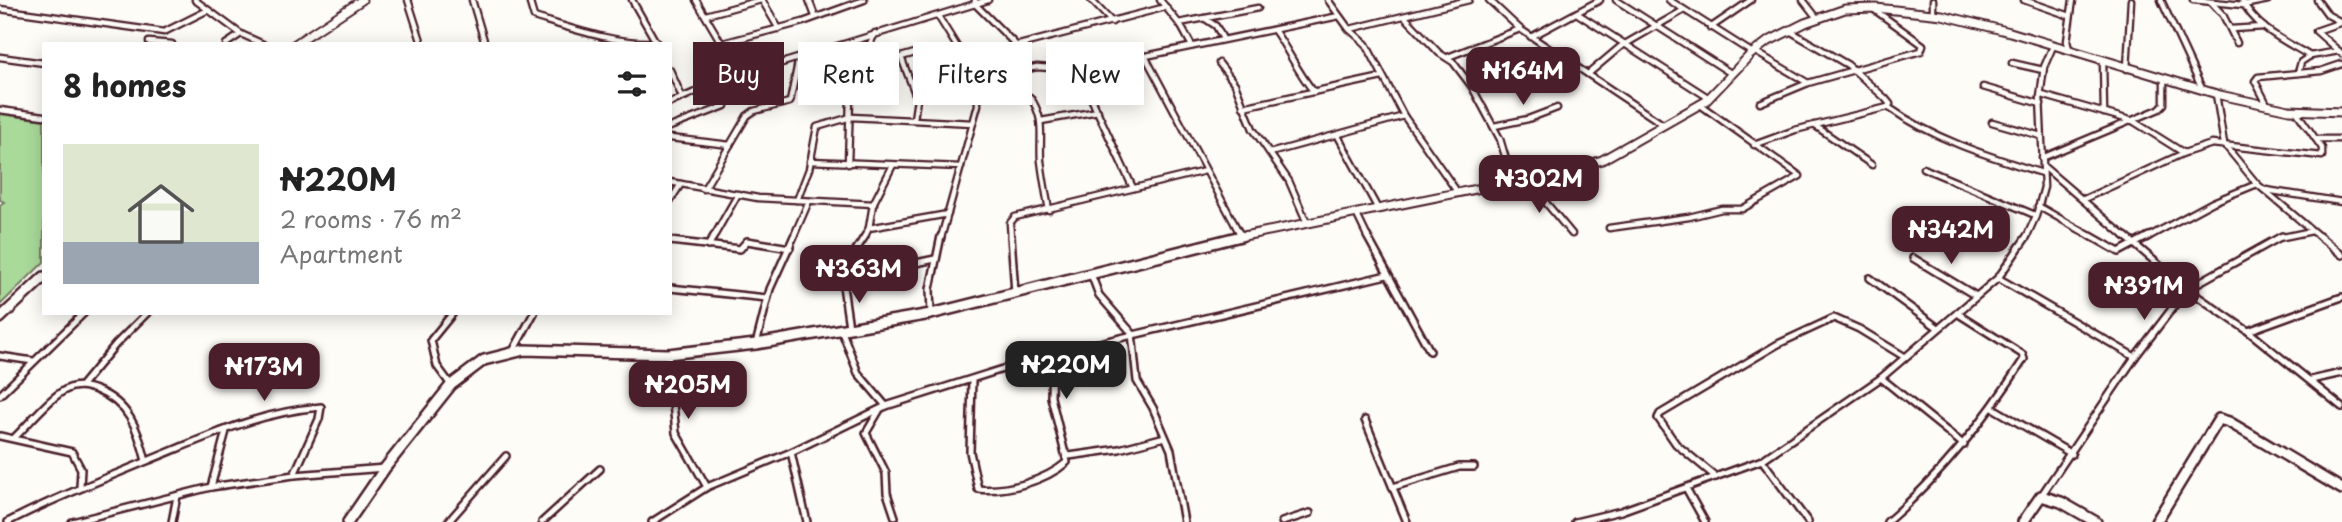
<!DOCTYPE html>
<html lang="en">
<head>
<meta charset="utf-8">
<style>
  :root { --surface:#fff; --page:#f2f2f2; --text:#222; --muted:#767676; --line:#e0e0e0; --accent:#4a1f2b }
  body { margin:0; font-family:"Playpen Sans",sans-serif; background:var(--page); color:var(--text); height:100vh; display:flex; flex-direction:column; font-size:26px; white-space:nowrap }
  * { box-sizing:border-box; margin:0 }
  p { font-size:23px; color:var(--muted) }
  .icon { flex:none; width:38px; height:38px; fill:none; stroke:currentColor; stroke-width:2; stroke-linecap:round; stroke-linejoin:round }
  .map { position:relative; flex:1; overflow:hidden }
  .drawer { position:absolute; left:42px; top:42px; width:630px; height:273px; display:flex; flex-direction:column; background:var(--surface); border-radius:0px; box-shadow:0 4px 18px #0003 }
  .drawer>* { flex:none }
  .banner { position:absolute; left:693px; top:42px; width:665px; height:63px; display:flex; gap:14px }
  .price { position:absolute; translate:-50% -60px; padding:0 16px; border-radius:14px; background:var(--accent); color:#fff; font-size:23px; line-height:46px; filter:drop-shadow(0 2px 4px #0008) }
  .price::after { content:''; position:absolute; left:50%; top:42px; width:21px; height:16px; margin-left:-10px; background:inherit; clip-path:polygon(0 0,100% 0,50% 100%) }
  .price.on { background:#222; color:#fff }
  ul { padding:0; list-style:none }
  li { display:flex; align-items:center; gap:21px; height:175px; padding:0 21px }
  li+li { border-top:2px solid var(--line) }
  li span { display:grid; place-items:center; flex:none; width:196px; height:140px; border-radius:0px; color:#555 }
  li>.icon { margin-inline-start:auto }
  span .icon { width:84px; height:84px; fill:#fffc; stroke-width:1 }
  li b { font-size:30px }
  h2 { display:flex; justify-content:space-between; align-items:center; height:84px; padding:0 21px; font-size:30px }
  .tag { padding:0 24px; border-radius:0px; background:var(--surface); box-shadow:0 4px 18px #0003; font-size:24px; line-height:63px }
  .tag.on { background:var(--accent); color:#fff }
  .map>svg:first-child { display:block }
</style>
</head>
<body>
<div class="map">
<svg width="2342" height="522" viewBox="0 0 2342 522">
  <rect width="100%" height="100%" fill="#fdfcf7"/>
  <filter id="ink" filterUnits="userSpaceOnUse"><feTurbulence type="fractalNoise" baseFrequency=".0143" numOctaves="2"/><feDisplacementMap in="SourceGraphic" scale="14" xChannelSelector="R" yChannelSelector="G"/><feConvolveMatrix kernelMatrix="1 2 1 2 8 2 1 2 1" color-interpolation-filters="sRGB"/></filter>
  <g filter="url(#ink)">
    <!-- green -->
    <polygon fill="#a9da9a" stroke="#7a7c62" stroke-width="2" points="0,114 44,120 44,262 0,305 0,205 4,202 0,200"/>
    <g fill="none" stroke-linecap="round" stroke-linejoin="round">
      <!-- street-far1 casing -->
      <g stroke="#4a1f2b" stroke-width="9">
        <g id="street-far1">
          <polyline points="195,0 241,34 263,44"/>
          <polyline points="408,0 422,44"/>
          <polyline points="472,0 485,44"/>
          <path d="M529,0l5,17c36,11 84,28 122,25"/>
          <polyline points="632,0 657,44"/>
          <polyline points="696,0 739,73"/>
          <polyline points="762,0 779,29"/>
          <polyline points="809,0 815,16"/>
          <polyline points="975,0 975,4 1017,46"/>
          <polyline points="1091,0 1112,22"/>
          <polyline points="1160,0 1181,26 1192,46"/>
          <polyline points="1328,0 1349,29 1366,44 1404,116 1458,193"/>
          <polyline points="1489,0 1520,29 1664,125"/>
          <polyline points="1616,0 1732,74"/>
          <polyline points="1669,0 1751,52"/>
          <polyline points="1803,0 1817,18"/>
          <polyline points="1933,0 1933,12"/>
          <polyline points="2024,0 2070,16"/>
          <polyline points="2161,0 2203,91"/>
          <polyline points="2193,0 2243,5 2268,0"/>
          <path d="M2242,0c13,28 43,41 68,56l29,-5"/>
          <polyline points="2317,0 2328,15 2341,22"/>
          <polyline points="2212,3 2223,15 2237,43"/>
          <polyline points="0,9 164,32 206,11"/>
          <polyline points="1578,14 1709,98"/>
          <polyline points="706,15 761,0"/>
          <polyline points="938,16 977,79 978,105 941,238"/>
          <polyline points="1405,17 1439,53 1453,62 1472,87 1500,139 1513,183"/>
          <polyline points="1204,18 1216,26 1223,39"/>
          <polyline points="2342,22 2316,31 2342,54"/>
          <polyline points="1179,23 1258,8"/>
          <polyline points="1710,28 1751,0"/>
          <polyline points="1350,29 1469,0"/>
          <polyline points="2231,29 2264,27"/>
          <path d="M1274,30c15,21 24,43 40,62"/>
          <path d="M1790,31l58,34 37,33 5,6 -2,3c47,33 100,49 154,66"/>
          <polyline points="1531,37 1600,0"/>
          <polyline points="149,42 172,44"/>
          <polyline points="723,43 803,22 864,0"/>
          <polyline points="226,44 241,34"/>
          <polyline points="2069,49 2067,41 2073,0"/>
          <polyline points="1754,51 1808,83"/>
          <polyline points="1145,56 1241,236"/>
          <polyline points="0,57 44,63"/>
          <polyline points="901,57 917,99 914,119"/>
          <polyline points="1448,57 1520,29"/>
          <polyline points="864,58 901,57 915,53"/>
          <polyline points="965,59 1166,7"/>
          <polyline points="2103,61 2104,113"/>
          <polyline points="1219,63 1235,84 1253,129 1289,181 1307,223"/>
          <polyline points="2012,63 2043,70"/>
          <polyline points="2127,69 2131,0"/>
          <polyline points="670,70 682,97"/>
          <polyline points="1078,70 1133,188"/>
          <polyline points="2298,73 2301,62 2310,56"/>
          <polyline points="1588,74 1620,47 1684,10"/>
          <polyline points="977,79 1037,67 1078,70 1339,16"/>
          <polyline points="1472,87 1497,80 1555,51"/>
          <polyline points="1983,87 2041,104"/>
          <polyline points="2216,94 2224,144 2257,184 2321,238"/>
          <polyline points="2042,95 2133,121 2184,153"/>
          <path d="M1030,97c16,23 9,38 11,64 2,16 5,33 8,49"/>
          <polyline points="670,103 739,73 772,66 988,0"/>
          <polyline points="1760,103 1808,83 1921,51 1923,45 1872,8"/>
          <polyline points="2268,106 2255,81 2258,77 2321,71 2342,64"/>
          <polyline points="1243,107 1382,77"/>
          <polyline points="0,110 44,116"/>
          <polyline points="1041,121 1098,111"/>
          <polyline points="1992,122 2041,136"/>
          <polyline points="1814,125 1872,165"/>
          <polyline points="1494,126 1528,119 1557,108"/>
          <polyline points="670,127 725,106"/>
          <polyline points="1338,136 1378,209"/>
          <polyline points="670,138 730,145"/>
          <polyline points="2316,139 2342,139"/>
          <polyline points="1754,145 1795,130 1888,107"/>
          <polyline points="1270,153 1404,116"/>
          <polyline points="2042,158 2159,109 2164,104 2164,81"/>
          <polyline points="810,161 961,167"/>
          <polyline points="848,164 850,98 856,74 875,33"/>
          <polyline points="893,165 873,204 869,228 948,214"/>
          <polyline points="2043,166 2127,238"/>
          <polyline points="1923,168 2035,215"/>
          <polyline points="1527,180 1572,234"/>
          <polyline points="670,182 758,198 874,204"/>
          <polyline points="704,189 747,116 754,111 790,102 799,58"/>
          <polyline points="2266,190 2342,202"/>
          <polyline points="2084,199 2184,153 2212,144 2322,156 2322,148 2296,111"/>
          <polyline points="797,200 809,169 817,127 851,117 973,123"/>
          <polyline points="670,201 681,184"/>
          <polyline points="2038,206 2094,238"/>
          <polyline points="1356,213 1368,238"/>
          <polyline points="1609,228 1689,217 1722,209 1742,209 1800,176 1699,104"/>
          <polyline points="713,238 738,194"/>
          <polyline points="793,238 809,201"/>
          <polyline points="864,238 869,228"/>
          <polyline points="1011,238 1010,223 1015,217 1205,171"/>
          <polyline points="2026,238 2036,216 2044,187 2040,97 2044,67 2054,44"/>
          <polyline points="2146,238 2213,202 2257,184"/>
          <polyline points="2278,238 2312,231"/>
        </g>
      </g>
      <!-- street casing -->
      <g stroke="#4a1f2b" stroke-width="10">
        <g id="street">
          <polyline points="1011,236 1015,293"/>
          <polyline points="1367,236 1430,351"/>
          <polyline points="2091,236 2119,252 2149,236"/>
          <polyline points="2125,236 2187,289 2248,331 2342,407"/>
          <polyline points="2319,236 2342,255"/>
          <polyline points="670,241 740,249 747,241 790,248"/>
          <polyline points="708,246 714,236"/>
          <polyline points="1913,258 1976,296"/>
          <polyline points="1091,274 1099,295 1132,333 1137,381 1153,408 1171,450 1184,522"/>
          <polyline points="845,278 847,264 865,236"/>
          <polyline points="1870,278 1937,327"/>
          <polyline points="1998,278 2135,357"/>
          <polyline points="670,288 767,298"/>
          <polyline points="931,314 930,289 941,236"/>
          <polyline points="849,327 843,286 845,278 935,259"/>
          <polyline points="841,329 858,373 886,406"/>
          <polyline points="2248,331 2342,297"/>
          <polyline points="756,344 770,289 794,236"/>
          <polyline points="512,353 534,313"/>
          <polyline points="668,354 676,433 707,487"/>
          <polyline points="0,356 33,361"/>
          <polyline points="1881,378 1964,445"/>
          <path d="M972,380l-2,72 8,37c29,3 67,-8 89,-27l-16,-65 1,-43"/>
          <polyline points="2311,380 2342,373"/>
          <polyline points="82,385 116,344 147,313"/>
          <polyline points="451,385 437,366 431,340 453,313"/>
          <polyline points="0,395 84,313"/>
          <polyline points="1993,408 2072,454"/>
          <polyline points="879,411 866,433 886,473 887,493 895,517"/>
          <polyline points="1365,420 1407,522"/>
          <polyline points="0,436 72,452 81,469 80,487"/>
          <path d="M14,438c14,-13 35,-40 51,-48 11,-6 20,-4 31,0 33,13 42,39 50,71"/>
          <polyline points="791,452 807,522"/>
          <polyline points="1066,453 1069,456 1119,449 1165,437"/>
          <polyline points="1762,460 1808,522"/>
          <polyline points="1716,477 1676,444 1658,418 1660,414 1778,344 1834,318 1859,329 1905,357"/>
          <polyline points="211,487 226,431"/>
          <polyline points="1393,487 1459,467 1474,467"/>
          <polyline points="1686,488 1705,522"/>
          <polyline points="2041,496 2135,357 2187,289 2282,236"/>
          <path d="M8,522c45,-24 92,-41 139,-61 57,-23 111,-49 174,-54l-2,12 -25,56"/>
          <polyline points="72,522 211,487 294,475 385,468"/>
          <polyline points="172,522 177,496"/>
          <polyline points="448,522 506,456"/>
          <polyline points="542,522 600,469"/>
          <polyline points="652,522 707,487 791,452 886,406 1044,356 1387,275"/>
          <polyline points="1282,522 1310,513"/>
          <polyline points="1575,522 1621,511 1762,460 1881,378 1998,278 2027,236"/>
          <path d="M1887,522c55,-47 98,-102 137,-163l-2,-5 -65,-41"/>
        </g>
      </g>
      <!-- secondary-far1 casing -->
      <g stroke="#4a1f2b" stroke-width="11">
        <g id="secondary-far1">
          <polyline points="295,44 362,0"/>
          <polyline points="1234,238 1570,170 1602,160 1706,101 1750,55 1767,42 1805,23 1845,9 1876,8 1942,15 2010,32 2220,95 2289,110 2342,112"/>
        </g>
      </g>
      <!-- secondary casing -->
      <g stroke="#4a1f2b" stroke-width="14">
        <g id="secondary">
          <polyline points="0,318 44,277"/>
          <polyline points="348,522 385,468 451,385 484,360 524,350 668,354 756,344 931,314 1241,236"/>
          <polyline points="2023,522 2041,496 2061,502 2096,522"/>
          <polyline points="2156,522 2219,419 2229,422 2342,489"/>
        </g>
      </g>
      <!-- street-far1 -->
      <use href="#street-far1" stroke="#fdfcf7" stroke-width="4.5"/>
      <!-- street -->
      <use href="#street" stroke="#fdfcf7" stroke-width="5"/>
      <!-- secondary-far1 -->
      <use href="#secondary-far1" stroke="#fdfcf7" stroke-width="7"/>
      <!-- secondary -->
      <use href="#secondary" stroke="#fdfcf7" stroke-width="9"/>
    </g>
  </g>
</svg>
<b class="price" style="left:1523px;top:107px">₦164M</b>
<b class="price" style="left:1539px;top:215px">₦302M</b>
<b class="price" style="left:1951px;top:266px">₦342M</b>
<b class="price" style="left:859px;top:305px">₦363M</b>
<b class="price" style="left:2144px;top:322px">₦391M</b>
<b class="price on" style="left:1066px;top:401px">₦220M</b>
<b class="price" style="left:264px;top:403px">₦173M</b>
<b class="price" style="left:688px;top:421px">₦205M</b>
<div class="banner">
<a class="tag on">Buy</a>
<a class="tag">Rent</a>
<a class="tag">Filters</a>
<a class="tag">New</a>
</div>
<section class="drawer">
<h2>8 homes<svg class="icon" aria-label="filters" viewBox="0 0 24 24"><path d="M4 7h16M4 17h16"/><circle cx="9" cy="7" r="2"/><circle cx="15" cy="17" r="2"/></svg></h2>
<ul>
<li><span style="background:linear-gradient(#dfe7d0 70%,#9aa5b1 0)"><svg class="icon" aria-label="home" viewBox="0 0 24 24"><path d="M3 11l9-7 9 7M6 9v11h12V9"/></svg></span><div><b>₦220M</b><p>2 rooms · 76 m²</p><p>Apartment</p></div></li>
</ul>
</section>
</div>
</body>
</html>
